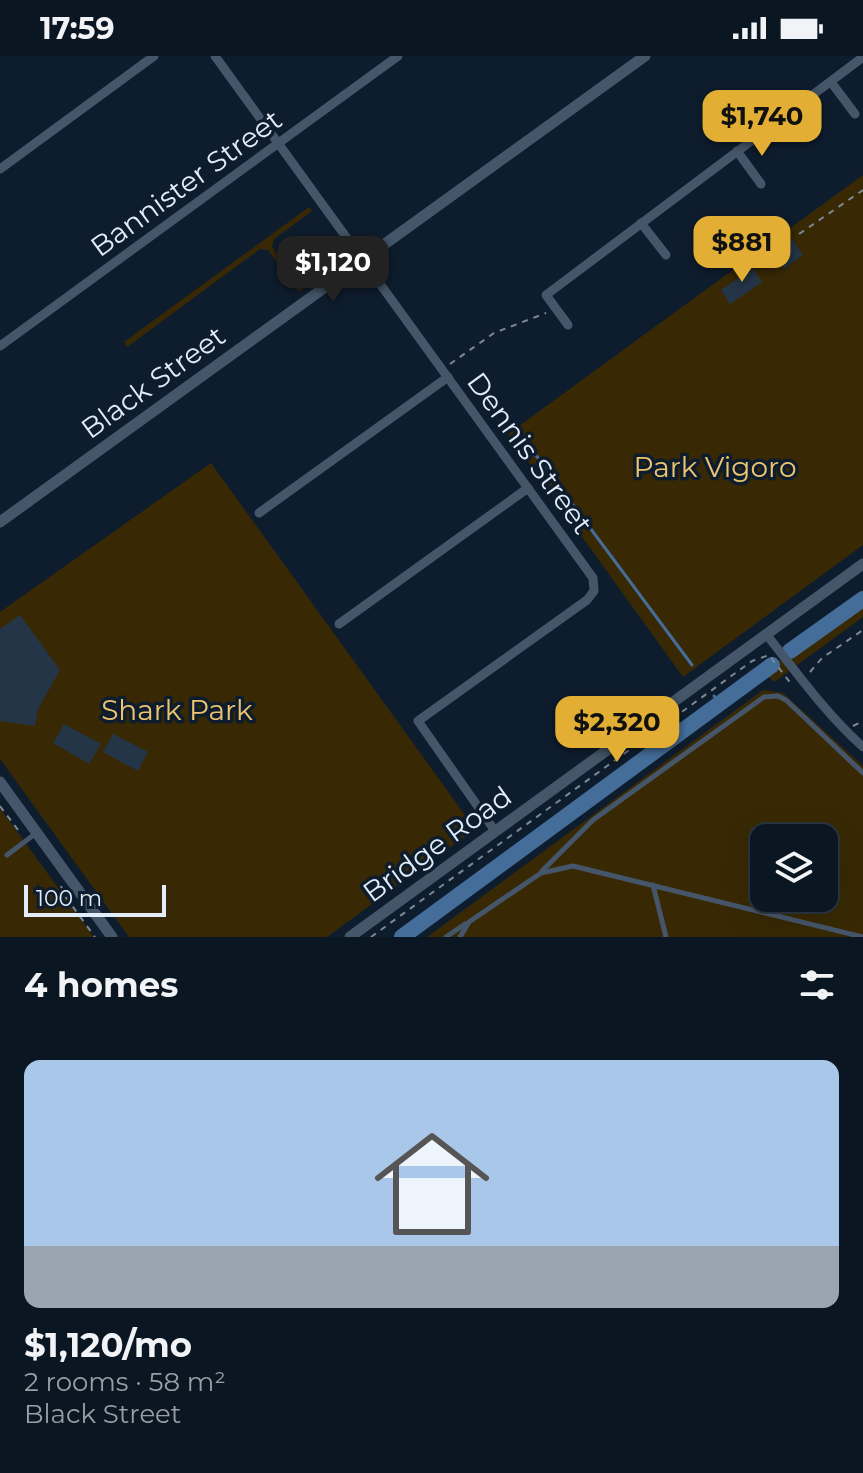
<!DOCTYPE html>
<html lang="en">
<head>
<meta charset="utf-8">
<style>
  :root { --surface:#0a1622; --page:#131f2a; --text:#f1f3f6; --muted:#999fa5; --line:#2a3540; --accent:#e2af34 }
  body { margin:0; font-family:Montserrat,sans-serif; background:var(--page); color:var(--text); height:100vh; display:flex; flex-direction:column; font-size:30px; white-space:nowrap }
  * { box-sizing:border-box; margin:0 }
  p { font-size:26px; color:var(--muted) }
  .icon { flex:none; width:44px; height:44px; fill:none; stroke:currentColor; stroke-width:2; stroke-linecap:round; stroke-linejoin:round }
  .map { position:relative; height:881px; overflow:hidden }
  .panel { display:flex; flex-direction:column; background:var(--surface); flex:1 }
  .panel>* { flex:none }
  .fabs { position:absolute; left:750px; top:768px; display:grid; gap:16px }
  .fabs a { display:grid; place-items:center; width:88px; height:88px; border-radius:16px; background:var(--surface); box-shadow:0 8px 32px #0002,0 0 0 2px var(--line); font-size:40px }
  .scale { position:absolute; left:24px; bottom:20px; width:142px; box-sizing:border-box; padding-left:8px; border:4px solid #e2edf9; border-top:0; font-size:22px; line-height:28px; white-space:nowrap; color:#e2edf9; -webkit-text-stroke:6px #0e1d2e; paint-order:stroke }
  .price { position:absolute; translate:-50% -68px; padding:0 18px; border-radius:16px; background:var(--accent); color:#111; font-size:26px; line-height:52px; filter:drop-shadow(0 2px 4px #0008) }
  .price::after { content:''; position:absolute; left:50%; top:48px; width:24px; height:18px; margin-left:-12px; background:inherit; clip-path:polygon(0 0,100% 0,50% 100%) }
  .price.current { background:#222; color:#fff }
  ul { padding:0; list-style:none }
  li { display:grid; align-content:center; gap:16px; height:424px; padding:0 24px }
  li span { display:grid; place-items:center; height:248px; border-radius:16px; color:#555 }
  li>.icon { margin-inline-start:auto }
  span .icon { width:144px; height:144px; fill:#fffc; stroke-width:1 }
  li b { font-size:34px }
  h2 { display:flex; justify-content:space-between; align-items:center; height:96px; padding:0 24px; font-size:34px }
  .status { display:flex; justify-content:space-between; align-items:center; height:56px; padding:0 40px; background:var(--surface); direction:ltr }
  .status svg { height:22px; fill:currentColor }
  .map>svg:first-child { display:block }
</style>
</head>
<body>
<div class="status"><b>17:59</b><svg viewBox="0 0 49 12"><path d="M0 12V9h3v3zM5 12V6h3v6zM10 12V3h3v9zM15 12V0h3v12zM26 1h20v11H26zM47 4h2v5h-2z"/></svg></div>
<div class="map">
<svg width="863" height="881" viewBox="0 0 863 881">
  <rect width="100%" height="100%" fill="#0e1d2e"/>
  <!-- green -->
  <g fill="#382904" fill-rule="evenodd">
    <polygon points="863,119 863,489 683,621 508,378"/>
    <polygon points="309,151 312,155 274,183 272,191 303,233 299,236 268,194 260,193 127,291 124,286"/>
    <polygon points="211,407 475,773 327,881 129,881 0,703 0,556"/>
    <polygon points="863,543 863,561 774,626 764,616"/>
    <path d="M763,634l20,3 80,73v171h-436zM764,782h60v60h-60z"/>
    <polygon points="0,752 94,881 0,881"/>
  </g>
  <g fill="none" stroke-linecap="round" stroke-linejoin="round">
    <!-- stream -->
    <g stroke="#446d9a" stroke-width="3">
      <polyline points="521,379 692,609"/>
      <polyline points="714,640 720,647"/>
    </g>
    <!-- river -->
    <g stroke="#446d9a" stroke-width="16">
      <polyline points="790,595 863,543"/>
      <polyline points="402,881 772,609"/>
    </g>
  </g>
  <!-- building -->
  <g fill="#243547">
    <polygon points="792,183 803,199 784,213 773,197"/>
    <polygon points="750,208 762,226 730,248 721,234 740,221 738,217"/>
    <polygon points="20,559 60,614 38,653 35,670 0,665 0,573"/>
    <polygon points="64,668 101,688 89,708 53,687"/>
    <polygon points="113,678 148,696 138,715 103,696"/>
  </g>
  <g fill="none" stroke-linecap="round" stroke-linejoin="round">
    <!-- path -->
    <g stroke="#7b8897" stroke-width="2" stroke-dasharray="6 6" stroke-linecap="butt">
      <polyline points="799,178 863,134"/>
      <polyline points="450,308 494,277 546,257"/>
      <polyline points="810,616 822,602 863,574"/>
      <polyline points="853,670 863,665"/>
      <polyline points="0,750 21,778"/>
      <polyline points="61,830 65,840 95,881"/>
      <polyline points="371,881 752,605 769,599 792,629"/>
    </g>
    <!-- service -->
    <g stroke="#45566a" stroke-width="5">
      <polyline points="7,799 35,778"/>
      <polyline points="542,815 593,764 764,641 778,640 786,644 863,717"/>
      <polyline points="653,829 666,881"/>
      <polyline points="446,881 465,868"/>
      <polyline points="460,881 469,866 541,817 573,810 863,881"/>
    </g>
    <!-- minor -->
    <g stroke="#45566a" stroke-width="9">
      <polyline points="215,0 593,522 594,535 587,544 418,665 495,775"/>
      <polyline points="831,26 855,58"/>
      <polyline points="737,95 761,128"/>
      <polyline points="0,113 154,0"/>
      <polyline points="641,167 666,199"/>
      <polyline points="568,269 546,239 863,1"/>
      <polyline points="0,290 398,0"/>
      <polyline points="259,457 448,321"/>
      <polyline points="339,568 528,432"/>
      <path d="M766,578c31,39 60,80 97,113"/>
    </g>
    <!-- tertiary -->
    <g stroke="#45566a" stroke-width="11">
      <polyline points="0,466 645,0"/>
      <polyline points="0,726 112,881"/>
      <polyline points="350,881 863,508"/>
    </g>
  </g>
  <g text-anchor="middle" stroke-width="7" stroke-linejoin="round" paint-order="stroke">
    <!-- street labels -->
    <g font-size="28" fill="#e2edf9" stroke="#0e1d2e">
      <text transform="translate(186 127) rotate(-36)" y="10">Bannister Street</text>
      <text transform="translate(153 326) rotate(-36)" y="10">Black Street</text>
      <text transform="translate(530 397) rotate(54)" y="10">Dennis Street</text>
      <text transform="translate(437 788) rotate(-36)" y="10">Bridge Road</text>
    </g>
    <!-- park labels -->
    <g font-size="28" fill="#edc46e" stroke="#0e1d2e">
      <text x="715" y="421">Park Vigoro</text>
      <text x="177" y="664">Shark Park</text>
    </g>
  </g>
</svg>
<div class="fabs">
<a><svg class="icon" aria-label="layers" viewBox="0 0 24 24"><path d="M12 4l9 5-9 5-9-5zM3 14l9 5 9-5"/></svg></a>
</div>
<div class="scale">100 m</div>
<b class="price" style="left:762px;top:102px">$1,740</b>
<b class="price" style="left:742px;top:228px">$881</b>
<b class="price current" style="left:333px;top:248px">$1,120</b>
<b class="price" style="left:617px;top:708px">$2,320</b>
</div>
<section class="panel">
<h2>4 homes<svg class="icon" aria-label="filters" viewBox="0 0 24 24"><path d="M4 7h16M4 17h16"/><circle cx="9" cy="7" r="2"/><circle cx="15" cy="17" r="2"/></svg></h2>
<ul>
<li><span style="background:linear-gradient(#a9c7e8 75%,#9aa5b1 0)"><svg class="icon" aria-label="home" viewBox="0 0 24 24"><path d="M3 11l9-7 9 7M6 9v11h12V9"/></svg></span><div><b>$1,120/mo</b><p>2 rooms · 58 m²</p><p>Black Street</p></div></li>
</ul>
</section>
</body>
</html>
